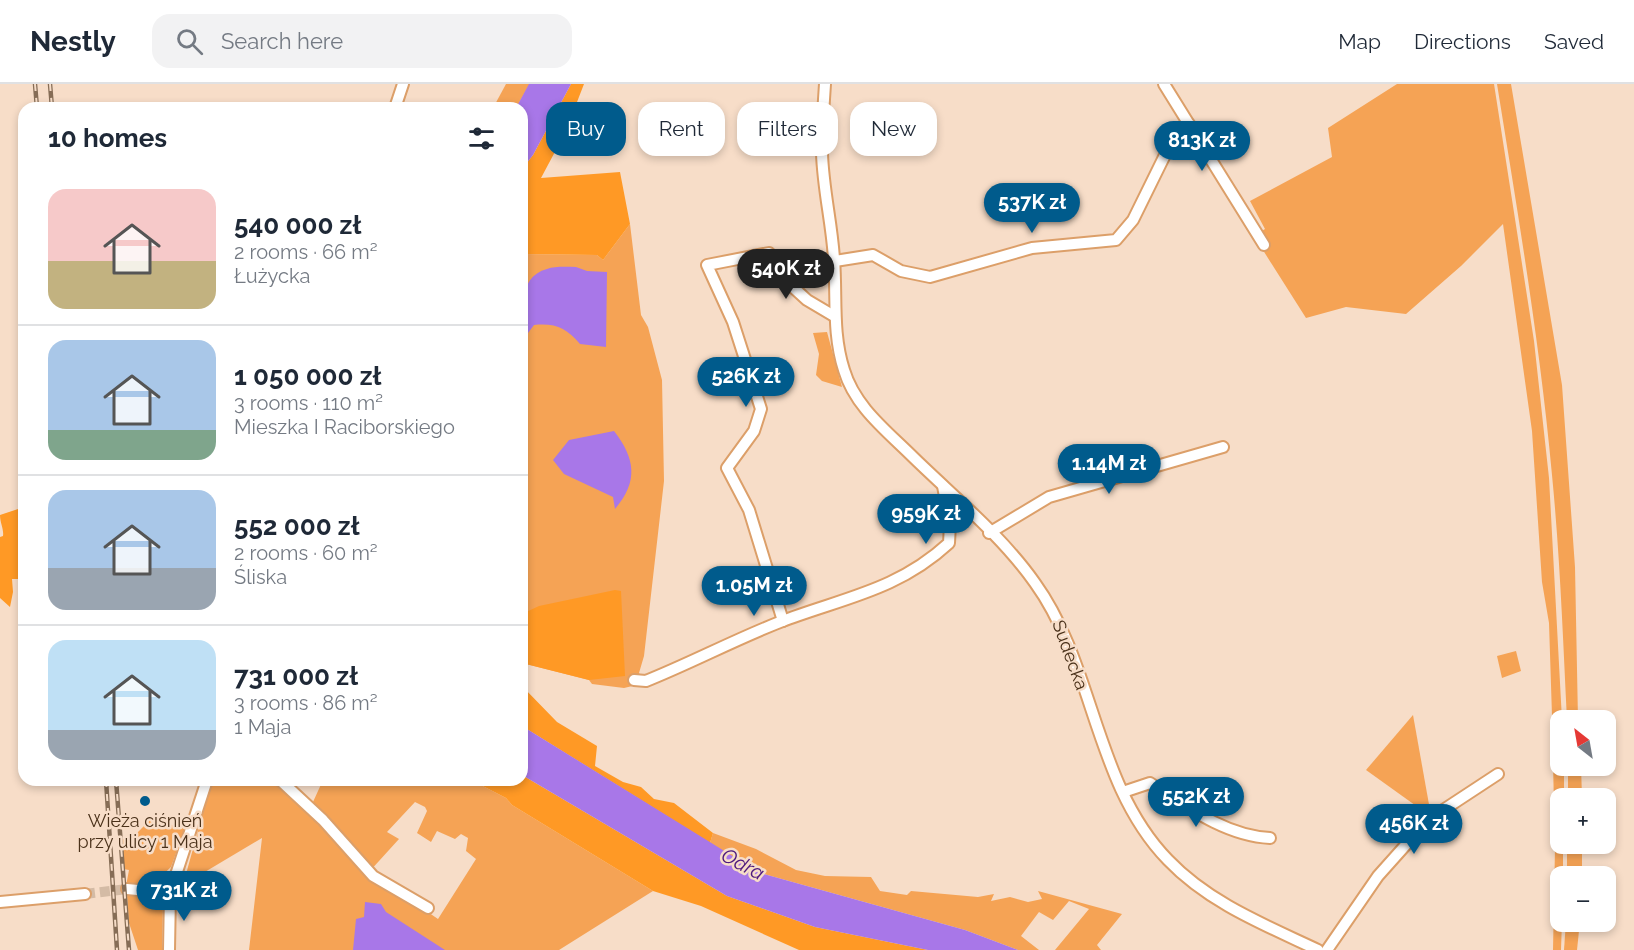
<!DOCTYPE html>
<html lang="en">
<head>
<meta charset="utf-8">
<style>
  :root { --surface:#fff; --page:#f2f2f3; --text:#1f2937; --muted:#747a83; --line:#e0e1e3; --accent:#005b8c }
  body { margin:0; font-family:Raleway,sans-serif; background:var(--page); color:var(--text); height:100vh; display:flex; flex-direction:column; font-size:22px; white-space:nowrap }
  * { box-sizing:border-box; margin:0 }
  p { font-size:20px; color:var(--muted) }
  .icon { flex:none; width:33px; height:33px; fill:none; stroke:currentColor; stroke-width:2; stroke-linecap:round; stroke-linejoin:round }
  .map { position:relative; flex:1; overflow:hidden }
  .panel { position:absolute; left:18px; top:18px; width:510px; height:684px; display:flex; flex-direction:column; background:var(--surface); border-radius:18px; box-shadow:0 3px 9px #0003 }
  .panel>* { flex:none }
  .hud { position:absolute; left:546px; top:18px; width:570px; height:54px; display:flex; gap:12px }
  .needle { width:39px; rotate:329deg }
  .tools { position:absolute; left:1550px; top:626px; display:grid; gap:12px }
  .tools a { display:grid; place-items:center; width:66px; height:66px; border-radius:12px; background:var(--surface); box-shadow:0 3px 9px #0003; font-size:30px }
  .price { position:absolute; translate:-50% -51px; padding:0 14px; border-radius:21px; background:var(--accent); color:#fff; font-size:20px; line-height:39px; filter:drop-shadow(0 2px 3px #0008) }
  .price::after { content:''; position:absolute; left:50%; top:36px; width:18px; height:14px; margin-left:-9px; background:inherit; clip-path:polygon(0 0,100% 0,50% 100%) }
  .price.current { background:#222; color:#fff }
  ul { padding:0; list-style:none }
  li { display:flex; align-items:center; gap:18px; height:150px; padding:0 30px }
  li+li { border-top:2px solid var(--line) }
  li span { display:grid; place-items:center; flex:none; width:168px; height:120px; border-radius:18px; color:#555 }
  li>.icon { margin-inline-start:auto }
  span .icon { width:72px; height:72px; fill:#fffc; stroke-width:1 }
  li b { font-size:26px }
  h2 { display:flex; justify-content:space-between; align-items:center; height:72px; padding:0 30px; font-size:26px }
  .pill { padding:0 21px; border-radius:18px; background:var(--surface); box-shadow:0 3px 9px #0003; font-size:21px; line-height:54px }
  .pill.current { background:var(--accent); color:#fff }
  header { display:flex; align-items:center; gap:36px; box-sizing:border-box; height:84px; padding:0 30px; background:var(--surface); border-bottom:2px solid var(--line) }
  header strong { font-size:28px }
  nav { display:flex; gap:33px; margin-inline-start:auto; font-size:21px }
  .search { width:420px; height:54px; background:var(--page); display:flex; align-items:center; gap:15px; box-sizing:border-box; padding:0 21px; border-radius:18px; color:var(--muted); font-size:22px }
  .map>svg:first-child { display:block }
</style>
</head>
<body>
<header>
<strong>Nestly</strong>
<div class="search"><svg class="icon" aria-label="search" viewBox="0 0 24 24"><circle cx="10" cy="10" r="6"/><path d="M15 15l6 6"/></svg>Search here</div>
<nav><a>Map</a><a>Directions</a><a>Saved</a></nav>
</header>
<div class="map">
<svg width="1634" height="866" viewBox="0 0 1634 866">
  <rect width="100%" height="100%" fill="#f7ddc8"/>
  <!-- green -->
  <g fill="#f5a355" fill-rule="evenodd">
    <polygon points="506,0 530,0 516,24 493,24"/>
    <polygon points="1397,0 1494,0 1534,257 1549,394 1562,636 1560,660 1553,663 1549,539 1542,498 1532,347 1503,140 1461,182 1406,230 1346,223 1306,234 1254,152 1265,145 1250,117 1332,73 1328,44"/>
    <path d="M1497,0h14l51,301 13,182 3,153h-11c-4,-82 -7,-163 -15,-245 -12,-131 -34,-261 -55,-391z"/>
    <polygon points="630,140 641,231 648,243 662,296 664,397 644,572 639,589 645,599 624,604 592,600 589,596 522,579 522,170 597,171 603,176"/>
    <polygon points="827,248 842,303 822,297 816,291 819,270 813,249"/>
    <polygon points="1516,567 1521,587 1502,594 1497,572"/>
    <polygon points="1413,631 1430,726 1426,729 1366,686"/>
    <polygon points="1560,669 1560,681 1564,681 1564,714 1560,714 1560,759 1563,759 1563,792 1560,792 1560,837 1562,837 1561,866 1553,866 1555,764 1553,679 1554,671"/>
    <polygon points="1568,681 1581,681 1582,714 1568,714"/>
    <path d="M212,696h58l35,30 8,-8 10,-22h148l35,18 6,7 141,86 -94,59h-310l13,-112 -79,47zM415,718l10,5 2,4 -10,22 14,9 6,-11 18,8 6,-5 7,4 -2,13 10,8 -38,60 -69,-47 30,-33 -12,-7z"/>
    <polygon points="155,731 177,744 181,740 186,741 171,783 154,799 145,799 145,802 126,802 129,786 123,785 121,756 134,752"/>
    <polygon points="713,749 756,765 796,786 825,792 871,793 880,807 907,811 911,807 978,813 994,810 991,817 1010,813 1028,818 1042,815 1038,807 1122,830 1097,861 1101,866 1055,866 1089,825 1069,817 1053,836 1039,828 1021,852 1039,866 1018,866 965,846 760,789 710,759"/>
    <rect x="1567" y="759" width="15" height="33"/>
    <polygon points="127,810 156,816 163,821 162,866 138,866 129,839"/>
    <polygon points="1566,837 1580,837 1577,866 1564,866"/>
  </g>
  <!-- forest -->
  <g fill="#ff9925">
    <polygon points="571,0 584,0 565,49 541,94 620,88 630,140 603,176 597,171 522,170 522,85 533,71"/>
    <path d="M24,423v99l-5,-27h-7l1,13 -3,15 -10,-9v-61l3,-1c1,-7 -3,-13 -3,-21z"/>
    <polygon points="615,506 621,507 625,592 589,596 522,579 522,530 539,522"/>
    <polygon points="522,602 557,638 597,662 595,682 623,698 641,703 654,715 674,719 713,749 710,759 522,642"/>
    <polygon points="522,691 727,812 815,843 928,866 799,866 701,822 653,807 512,721 506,714 471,696 522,696"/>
  </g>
  <!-- water -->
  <g fill="#a877e8">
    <polygon points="529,0 571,0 533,71 522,85 522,24 516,24"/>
    <path d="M576,183l11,4 20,1 -1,75 -26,-3c-14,-16 -24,-21 -46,-19l-12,16c0,-24 -6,-64 25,-72 8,-3 20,-2 29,-2z"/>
    <path d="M614,347c21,27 25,50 1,78l-2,-12 -49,-23 -11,-14 16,-20z"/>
    <polygon points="522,642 760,789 965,846 1018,866 928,866 815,843 727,812 522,691"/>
    <polygon points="365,818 381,820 386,828 445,866 353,866 356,835 364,833"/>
  </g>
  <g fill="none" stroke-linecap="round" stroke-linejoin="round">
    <!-- minor-tunnel -->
    <polyline stroke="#d4bba5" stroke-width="10" stroke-dasharray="10 5" stroke-linecap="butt" points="85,810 127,805"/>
    <!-- minor casing -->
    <g stroke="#dc9f69" stroke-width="14">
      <g id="minor">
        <path d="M825,0c-2,23 -3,46 -3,69 1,36 10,71 12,106 3,38 -2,74 10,111 11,37 43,61 69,87 41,40 89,79 122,126 60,83 59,201 133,277 41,43 97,65 150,90"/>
        <polyline points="1164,0 1264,161"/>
        <polyline points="395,24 403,0"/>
        <polyline points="835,177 873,171 901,187 930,193 1032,164 1116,156 1133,136 1165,71 1189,40"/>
        <polyline points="989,449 1049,413 1223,363"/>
        <polyline points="783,537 749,426 727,384 754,347 761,325 733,238 707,181 769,169 773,185 807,216 834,232"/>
        <path d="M634,596l12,1c45,-18 88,-41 134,-59 62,-24 117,-31 169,-79l1,-19 -7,-38"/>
        <polyline points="280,696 323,736 373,792 428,824"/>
        <path d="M1123,708l27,-9c37,24 76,53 120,55"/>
        <polyline points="127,805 170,809"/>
        <polyline points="0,818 85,810"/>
        <polyline points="169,866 170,809 207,696"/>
        <polyline points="1327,866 1378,792 1428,736 1498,690"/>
      </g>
    </g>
    <!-- minor -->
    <use href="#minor" stroke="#fff" stroke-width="10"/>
    <!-- rail casing -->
    <g stroke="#866d56" stroke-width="4.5">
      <g id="rail">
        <polyline points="35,0 37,24"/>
        <polyline points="50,0 52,24"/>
        <polyline points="106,696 117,866"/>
        <polyline points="116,696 129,866"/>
      </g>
    </g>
    <!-- rail -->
    <use href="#rail" stroke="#f7ddc8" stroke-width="2" stroke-dasharray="7" stroke-linecap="butt"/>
  </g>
  <!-- markers -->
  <circle fill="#005b8c" stroke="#f7ddc8" stroke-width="2" cx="145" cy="717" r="6"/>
  <g text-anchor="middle" stroke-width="5" stroke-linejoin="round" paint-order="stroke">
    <!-- street labels -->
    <g font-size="18" fill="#4a311a" stroke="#f7ddc8">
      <text transform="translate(1070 571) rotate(70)" y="6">Sudecka</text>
    </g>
    <!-- poi labels -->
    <g font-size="18" fill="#4a311a" stroke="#f7ddc8">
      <text x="145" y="743">Wieża ciśnień<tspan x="145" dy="21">przy ulicy 1 Maja</tspan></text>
    </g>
    <!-- water labels -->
    <g font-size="20" font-style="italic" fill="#4d197e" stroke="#f7ddc8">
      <text transform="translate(743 780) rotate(28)" y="7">Odra</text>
    </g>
  </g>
</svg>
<div class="tools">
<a><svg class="needle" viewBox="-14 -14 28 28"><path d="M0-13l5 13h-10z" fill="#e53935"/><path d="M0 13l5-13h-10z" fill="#747a83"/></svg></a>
<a>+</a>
<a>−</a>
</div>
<b class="price" style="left:1202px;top:88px">813K zł</b>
<b class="price" style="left:1032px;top:150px">537K zł</b>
<b class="price current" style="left:786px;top:216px">540K zł</b>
<b class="price" style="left:746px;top:324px">526K zł</b>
<b class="price" style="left:1109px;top:411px">1.14M zł</b>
<b class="price" style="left:926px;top:461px">959K zł</b>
<b class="price" style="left:754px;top:533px">1.05M zł</b>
<b class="price" style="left:1196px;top:744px">552K zł</b>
<b class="price" style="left:1414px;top:771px">456K zł</b>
<b class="price" style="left:184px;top:838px">731K zł</b>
<div class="hud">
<a class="pill current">Buy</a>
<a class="pill">Rent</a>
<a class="pill">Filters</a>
<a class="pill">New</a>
</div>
<section class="panel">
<h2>10 homes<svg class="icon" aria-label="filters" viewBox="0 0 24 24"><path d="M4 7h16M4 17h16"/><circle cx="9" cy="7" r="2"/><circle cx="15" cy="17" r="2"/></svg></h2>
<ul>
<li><span style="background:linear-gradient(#f6c9c9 60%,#c2b280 0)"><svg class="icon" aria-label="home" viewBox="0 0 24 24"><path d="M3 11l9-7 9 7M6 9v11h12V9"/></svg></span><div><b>540 000 zł</b><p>2 rooms · 66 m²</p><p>Łużycka</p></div></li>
<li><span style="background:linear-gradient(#a9c7e8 75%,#7fa58c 0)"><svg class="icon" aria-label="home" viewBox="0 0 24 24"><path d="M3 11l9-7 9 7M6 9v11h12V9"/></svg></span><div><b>1 050 000 zł</b><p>3 rooms · 110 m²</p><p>Mieszka I Raciborskiego</p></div></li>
<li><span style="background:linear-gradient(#a9c7e8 65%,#9aa5b1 0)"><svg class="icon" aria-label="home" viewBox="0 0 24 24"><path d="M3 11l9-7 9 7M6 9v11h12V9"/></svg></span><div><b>552 000 zł</b><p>2 rooms · 60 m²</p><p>Śliska</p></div></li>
<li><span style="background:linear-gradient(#bfe0f5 75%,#9aa5b1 0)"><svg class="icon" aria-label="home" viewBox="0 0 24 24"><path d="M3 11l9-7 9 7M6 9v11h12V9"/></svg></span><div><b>731 000 zł</b><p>3 rooms · 86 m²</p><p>1 Maja</p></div></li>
</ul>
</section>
</div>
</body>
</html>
